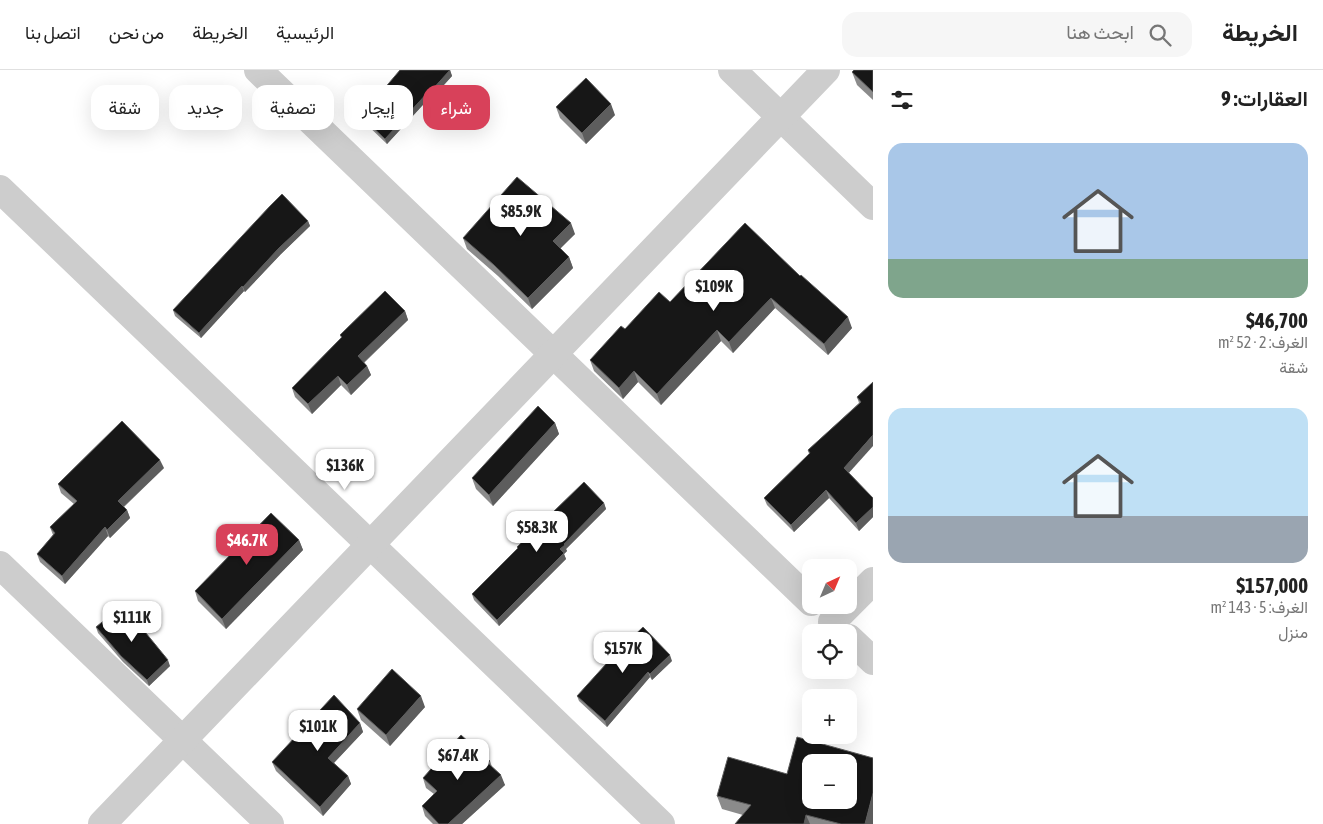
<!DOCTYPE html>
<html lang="ar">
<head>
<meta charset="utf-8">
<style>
  :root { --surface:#fff; --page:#f6f6f6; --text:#222; --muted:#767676; --line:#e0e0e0; --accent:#d8415a }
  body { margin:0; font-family:"Asap Condensed",Vazirmatn,sans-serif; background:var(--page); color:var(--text); direction:rtl; height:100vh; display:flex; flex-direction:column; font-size:19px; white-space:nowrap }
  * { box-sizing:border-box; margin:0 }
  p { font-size:16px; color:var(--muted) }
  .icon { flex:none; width:28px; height:28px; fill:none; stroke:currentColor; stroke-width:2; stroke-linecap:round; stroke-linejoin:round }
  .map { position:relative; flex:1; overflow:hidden; direction:ltr }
  .drawer { display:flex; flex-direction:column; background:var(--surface); width:450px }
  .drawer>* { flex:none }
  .guide { position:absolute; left:15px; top:15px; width:475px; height:45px; direction:rtl; display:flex; gap:10px }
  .needle { width:32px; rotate:44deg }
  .controls { position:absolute; left:802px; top:489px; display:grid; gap:10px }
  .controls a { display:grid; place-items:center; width:55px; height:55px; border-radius:10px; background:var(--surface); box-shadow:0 5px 20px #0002; font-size:25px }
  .price { position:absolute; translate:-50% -42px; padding:0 11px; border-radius:10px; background:#fff; color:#222; font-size:16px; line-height:32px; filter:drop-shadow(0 1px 2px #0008) }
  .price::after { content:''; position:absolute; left:50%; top:30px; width:15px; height:11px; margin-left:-8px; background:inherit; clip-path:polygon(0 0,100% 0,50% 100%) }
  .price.active { background:var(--accent); color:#fff }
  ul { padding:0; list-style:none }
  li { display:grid; align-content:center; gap:10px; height:265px; padding:0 15px }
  li span { display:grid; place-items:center; height:155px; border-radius:15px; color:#555 }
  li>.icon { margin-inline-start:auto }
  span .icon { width:90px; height:90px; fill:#fffc; stroke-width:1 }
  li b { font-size:21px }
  h2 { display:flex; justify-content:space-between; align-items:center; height:60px; padding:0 15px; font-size:21px }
  .chip { padding:0 18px; border-radius:15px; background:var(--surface); box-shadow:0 5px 20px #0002; font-size:18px; line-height:45px }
  .chip.active { background:var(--accent); color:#fff }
  header { display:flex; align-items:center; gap:30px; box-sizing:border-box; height:70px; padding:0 25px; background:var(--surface); border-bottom:1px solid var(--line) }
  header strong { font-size:24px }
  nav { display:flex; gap:28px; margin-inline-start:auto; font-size:18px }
  .search { width:350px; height:45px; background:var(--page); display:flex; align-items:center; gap:12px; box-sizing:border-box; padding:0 18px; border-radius:15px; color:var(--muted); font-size:19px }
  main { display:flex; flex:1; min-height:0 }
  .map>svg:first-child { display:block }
</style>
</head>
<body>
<header>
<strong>الخريطة</strong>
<div class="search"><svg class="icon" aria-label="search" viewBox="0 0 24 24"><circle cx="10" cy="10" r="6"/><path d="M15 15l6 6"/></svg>ابحث هنا</div>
<nav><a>الرئيسية</a><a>الخريطة</a><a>من نحن</a><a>اتصل بنا</a></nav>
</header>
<main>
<section class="drawer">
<h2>العقارات: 9<svg class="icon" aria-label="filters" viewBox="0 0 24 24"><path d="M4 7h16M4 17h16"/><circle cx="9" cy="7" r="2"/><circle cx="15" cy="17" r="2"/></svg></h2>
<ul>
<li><span style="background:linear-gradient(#a9c7e8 75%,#7fa58c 0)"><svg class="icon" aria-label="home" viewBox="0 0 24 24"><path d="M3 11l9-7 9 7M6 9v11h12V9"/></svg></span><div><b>$46,700</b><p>الغرف: 2 · 52 m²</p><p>شقة</p></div></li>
<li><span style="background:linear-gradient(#bfe0f5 70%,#9aa5b1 0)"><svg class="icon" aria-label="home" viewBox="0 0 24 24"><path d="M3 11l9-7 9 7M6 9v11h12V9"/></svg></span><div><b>$157,000</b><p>الغرف: 5 · 143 m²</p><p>منزل</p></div></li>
</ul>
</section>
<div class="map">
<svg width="873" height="754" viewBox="0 0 873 754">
  <rect width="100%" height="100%" fill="#fff"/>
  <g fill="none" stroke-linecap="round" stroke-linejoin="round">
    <!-- minor -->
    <g stroke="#cdcdcd" stroke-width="28">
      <polyline points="258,0 811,532"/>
      <polyline points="732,0 873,136"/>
      <polyline points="0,119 661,754"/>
      <polyline points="0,495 270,754"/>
      <polyline points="832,552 873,511"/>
      <polyline points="849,568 873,591"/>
      <polyline points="102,754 826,0"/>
    </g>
  </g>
  <!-- wall -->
  <g fill="#8b8b8b">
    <polygon points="450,0 452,6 433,27 432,25 387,74 363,51 361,46"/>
    <polygon points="873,0 873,30 857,15 852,2"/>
    <polygon points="556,37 615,45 586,74 560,48"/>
    <polygon points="308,151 310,156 281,184 245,222 244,221 201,268 175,246 173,240"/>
    <polygon points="745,153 852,258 828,285 775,238 733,283 721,271 661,335 638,312 623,329 594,301 590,290 625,259 670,232"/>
    <polygon points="575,164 560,178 569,187 573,198 532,239 498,206 467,179 463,168"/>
    <polygon points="405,241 408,250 364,293 367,296 371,305 351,325 341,315 312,344 295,327 292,318 341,268 340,265"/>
    <polygon points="873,312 849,403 873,428 873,447 859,461 829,428 794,462 767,435 764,428 809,384 808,380 859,333 857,327"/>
    <polygon points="555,353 559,364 493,436 476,419 472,408"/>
    <polygon points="164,398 124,437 127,440 130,448 110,468 108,466 65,514 40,492 37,484 53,465 50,457 74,434 61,423 58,414"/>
    <polygon points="604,433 606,439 566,479 567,481 564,484 566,489 499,556 474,530 472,524 518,479 517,477"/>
    <polygon points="299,470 303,480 226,559 198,531 195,521"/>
    <polygon points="96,557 170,596 149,616 123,592 98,563"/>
    <polygon points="672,591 652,610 650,607 607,657 579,631 577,626"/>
    <polygon points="425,637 390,676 361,650 357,639"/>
    <polygon points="360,653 363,662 334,693 348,706 351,714 323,746 276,701 272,692"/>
    <polygon points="490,691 492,697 505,715 462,754 433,754 425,746 422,736 434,724 426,718 423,708"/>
    <polygon points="717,726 873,754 735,754 743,745 722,739"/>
  </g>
  <!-- shaded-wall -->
  <g fill="#5d5d5d">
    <polygon points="450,0 452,6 433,27 431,21"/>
    <polygon points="430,20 432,25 387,74 385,69"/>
    <polygon points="611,34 615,45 586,74 582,63"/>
    <polygon points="308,151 310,156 281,184 245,222 243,217 279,178"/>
    <polygon points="571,153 575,164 557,182 553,171"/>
    <polygon points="569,187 573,198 532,239 528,228"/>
    <polygon points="242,216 244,221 201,268 199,263"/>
    <polygon points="771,228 775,238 733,283 729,272"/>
    <polygon points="405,241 408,250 361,295 358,286"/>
    <polygon points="848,247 852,258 828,285 824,274"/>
    <polygon points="717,260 721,271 661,335 657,324"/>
    <polygon points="367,296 371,305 351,325 347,315"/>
    <polygon points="634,301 638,312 623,329 619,318"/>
    <polygon points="338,306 341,315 312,344 308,334"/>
    <polygon points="555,353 559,364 493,436 489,425"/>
    <polygon points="873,365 873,376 847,405 844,398"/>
    <polygon points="160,390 164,398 121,439 118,431"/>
    <polygon points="826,420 829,428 794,462 791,455"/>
    <polygon points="604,433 606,439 566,479 567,481 564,484 566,489 499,556 497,550 560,479 564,474"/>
    <polygon points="873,437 873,447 859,461 856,453"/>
    <polygon points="127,440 130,448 110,468 107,460"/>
    <polygon points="105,457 108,466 65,514 62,506"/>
    <polygon points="299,470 303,480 226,559 222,549"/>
    <polygon points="670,585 672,591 652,610 650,604"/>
    <polygon points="168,590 170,596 149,616 147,610"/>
    <polygon points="648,602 650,607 607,657 605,651"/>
    <polygon points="421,626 425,637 390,676 386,665"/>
    <polygon points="360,653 363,662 331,696 328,688"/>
    <polygon points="501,705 505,715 462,754 448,754"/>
    <polygon points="348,706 351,714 323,746 320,737"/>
    <polygon points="873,723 873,754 865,754"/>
    <polygon points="806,745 810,754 804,754"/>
  </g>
  <!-- building -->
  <g fill="#171717" stroke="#5d5d5d" fill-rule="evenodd">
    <polygon points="400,0 450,0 431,21 430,20 385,69 361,46"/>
    <polygon points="854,0 873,0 873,22 852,2"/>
    <polygon points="586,8 611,34 582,63 556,37"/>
    <polygon points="517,107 571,153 553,171 569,187 528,228 494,195 463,168"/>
    <polygon points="282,124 308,151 279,178 243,217 242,216 199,263 173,240 270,136"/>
    <polygon points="745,153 800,206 801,205 848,247 824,274 771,228 729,272 717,260 657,324 634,301 619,318 590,290 621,256 625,259 659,222 670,232"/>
    <polygon points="385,221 405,241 358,286 367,296 347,315 338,306 308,334 292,318 342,267 340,265"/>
    <polygon points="873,312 873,365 844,398 873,428 873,437 856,453 826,420 791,455 764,428 810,383 808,380 861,332 857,327"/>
    <polygon points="538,336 555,353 489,425 472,408"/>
    <polygon points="122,351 160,390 118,431 127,440 107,460 105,457 62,506 37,484 55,463 50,457 77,431 58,414"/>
    <polygon points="584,412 604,433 564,474 565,475 560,479 564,483 497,550 472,524 518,478 517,477"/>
    <polygon points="271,443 299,470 222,549 195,521"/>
    <polygon points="123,535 168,590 147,610 121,586 96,557"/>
    <polygon points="643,557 670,585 650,604 648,602 605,651 577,626 616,583"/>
    <polygon points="392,599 421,626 386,665 357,639"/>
    <polygon points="334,625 360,653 328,688 348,706 320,737 272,692"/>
    <polygon points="461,665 490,691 488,693 501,705 448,754 439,754 422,736 437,721 423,708"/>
    <path d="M797,667l76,21v35l-8,31h-24l-35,-9 -2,9h-69l16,-19 -34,-9 11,-39 59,17zM811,692h38v38h-38z"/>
  </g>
</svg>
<div class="controls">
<a><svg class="needle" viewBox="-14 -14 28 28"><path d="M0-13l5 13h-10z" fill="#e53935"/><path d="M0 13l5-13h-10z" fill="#767676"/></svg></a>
<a><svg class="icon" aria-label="locate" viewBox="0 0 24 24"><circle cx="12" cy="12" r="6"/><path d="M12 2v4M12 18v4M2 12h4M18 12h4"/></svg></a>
<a>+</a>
<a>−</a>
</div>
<b class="price" style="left:521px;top:167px">$85.9K</b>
<b class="price" style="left:714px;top:242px">$109K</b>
<b class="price" style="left:345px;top:421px">$136K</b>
<b class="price" style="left:537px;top:483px">$58.3K</b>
<b class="price active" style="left:247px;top:496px">$46.7K</b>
<b class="price" style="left:132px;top:573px">$111K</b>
<b class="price" style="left:623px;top:604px">$157K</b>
<b class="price" style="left:318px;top:682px">$101K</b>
<b class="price" style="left:458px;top:711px">$67.4K</b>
<div class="guide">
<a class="chip active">شراء</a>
<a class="chip">إيجار</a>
<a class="chip">تصفية</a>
<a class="chip">جديد</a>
<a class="chip">شقة</a>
</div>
</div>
</main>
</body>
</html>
